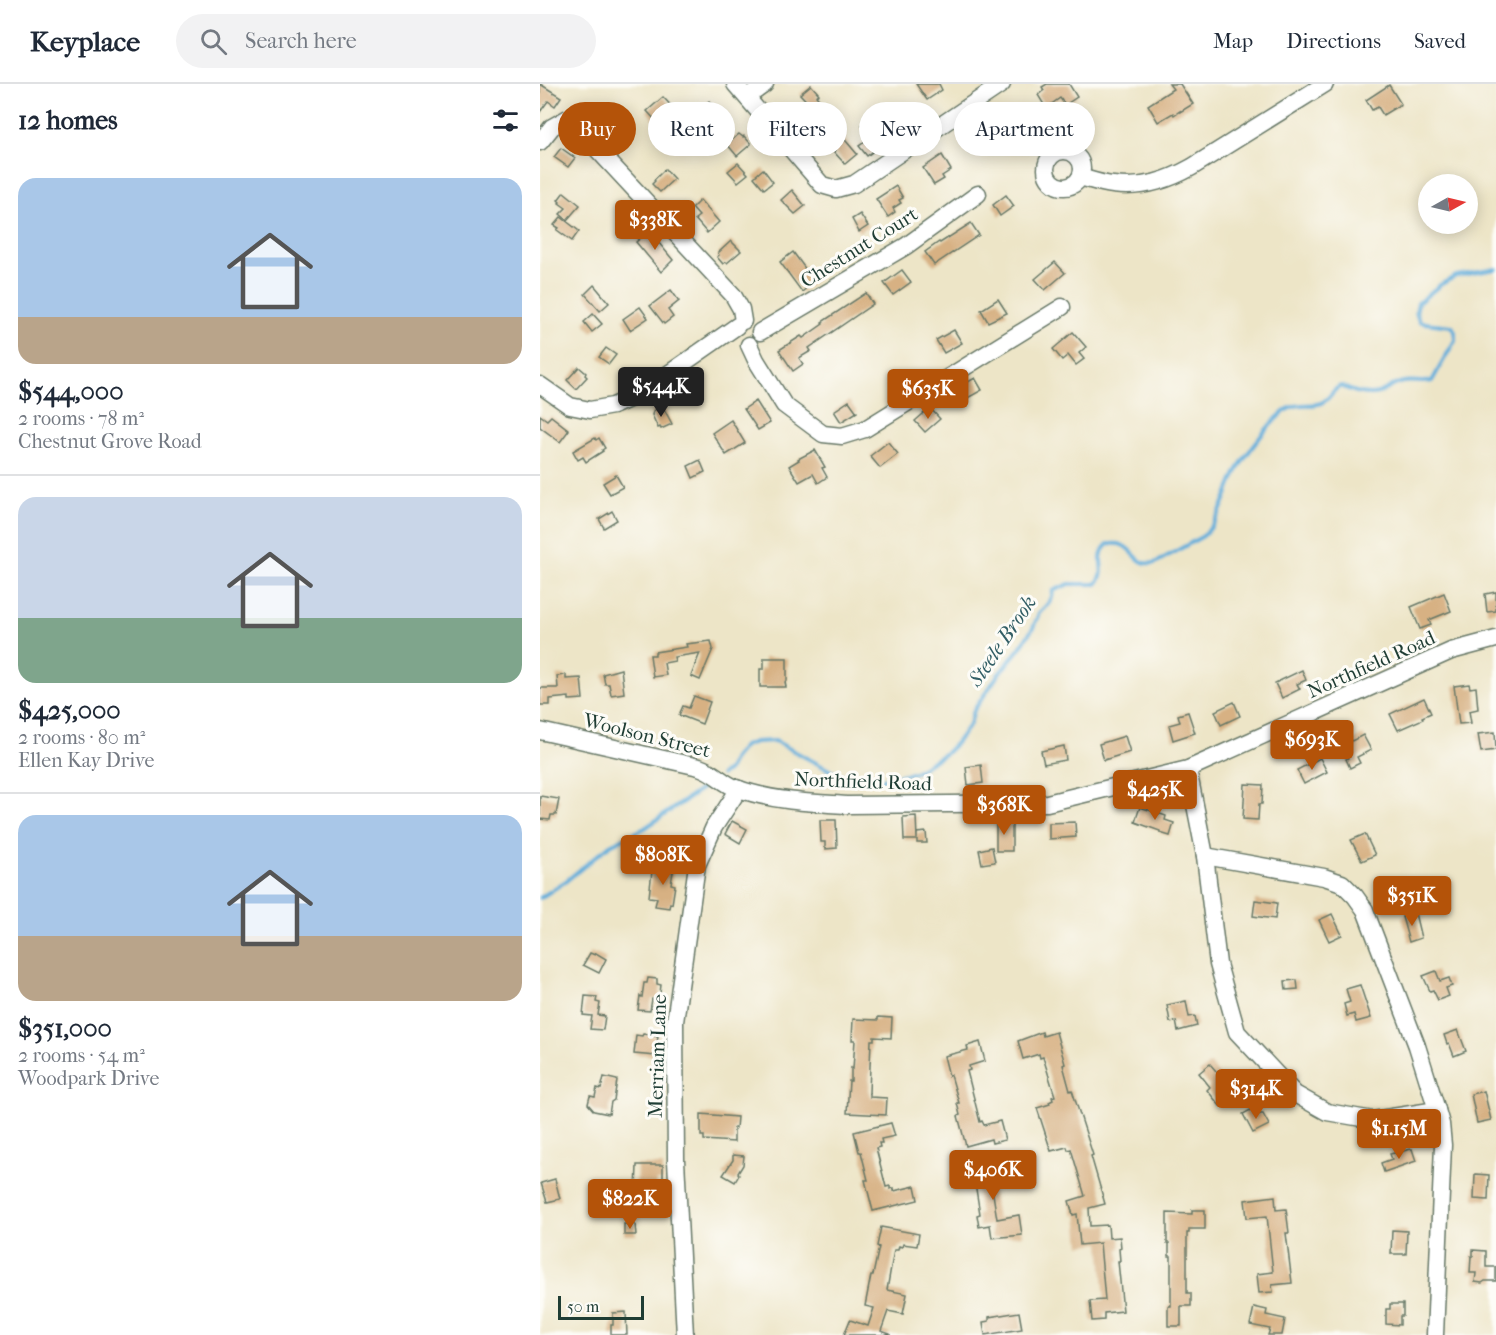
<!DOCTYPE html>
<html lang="en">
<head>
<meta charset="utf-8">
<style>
  :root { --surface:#fff; --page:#f2f2f3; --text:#1f2937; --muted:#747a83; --line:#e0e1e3; --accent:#b45309 }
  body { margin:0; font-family:"IM FELL French Canon",serif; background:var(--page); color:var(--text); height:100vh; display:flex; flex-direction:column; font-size:22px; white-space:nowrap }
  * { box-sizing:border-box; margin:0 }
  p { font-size:20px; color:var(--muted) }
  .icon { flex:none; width:33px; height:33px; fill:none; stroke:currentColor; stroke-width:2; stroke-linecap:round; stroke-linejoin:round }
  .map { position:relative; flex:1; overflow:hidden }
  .drawer { display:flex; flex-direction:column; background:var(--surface); width:540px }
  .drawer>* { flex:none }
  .hud { position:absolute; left:18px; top:18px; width:570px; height:54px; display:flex; gap:12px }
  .needle { width:39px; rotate:82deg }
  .tools { position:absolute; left:878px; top:90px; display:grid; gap:12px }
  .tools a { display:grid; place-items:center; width:60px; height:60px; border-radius:50%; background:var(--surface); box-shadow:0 3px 15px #0003; font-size:30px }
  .scale { position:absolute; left:18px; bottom:15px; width:86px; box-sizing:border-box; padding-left:6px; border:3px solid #1f3d34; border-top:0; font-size:16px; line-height:21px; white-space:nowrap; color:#1f3d34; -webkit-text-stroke:4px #fdfcf7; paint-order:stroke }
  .price { position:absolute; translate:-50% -51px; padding:0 14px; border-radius:6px; background:var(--accent); color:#fff; font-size:20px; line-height:39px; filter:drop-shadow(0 2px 3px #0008) }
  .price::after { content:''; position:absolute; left:50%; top:36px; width:18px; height:14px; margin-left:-9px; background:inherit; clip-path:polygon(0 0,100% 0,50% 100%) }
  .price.current { background:#222; color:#fff }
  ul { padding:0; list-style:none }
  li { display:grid; align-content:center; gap:12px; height:318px; padding:0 18px }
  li+li { border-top:2px solid var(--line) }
  li span { display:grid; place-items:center; height:186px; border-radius:18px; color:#555 }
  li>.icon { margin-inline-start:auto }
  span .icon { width:108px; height:108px; fill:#fffc; stroke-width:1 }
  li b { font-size:26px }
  h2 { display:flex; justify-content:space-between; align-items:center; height:72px; padding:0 18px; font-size:26px }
  .chip { padding:0 21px; border-radius:27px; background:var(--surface); box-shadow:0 3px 15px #0003; font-size:21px; line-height:54px }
  .chip.current { background:var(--accent); color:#fff }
  header { display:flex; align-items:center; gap:36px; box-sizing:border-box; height:84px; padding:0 30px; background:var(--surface); border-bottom:2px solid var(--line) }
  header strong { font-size:28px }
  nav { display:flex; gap:33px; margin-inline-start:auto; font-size:21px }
  .search { width:420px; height:54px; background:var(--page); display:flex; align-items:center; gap:15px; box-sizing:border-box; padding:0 21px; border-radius:33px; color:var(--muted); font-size:22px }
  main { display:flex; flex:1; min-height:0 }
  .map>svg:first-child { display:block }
</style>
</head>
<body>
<header>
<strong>Keyplace</strong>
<div class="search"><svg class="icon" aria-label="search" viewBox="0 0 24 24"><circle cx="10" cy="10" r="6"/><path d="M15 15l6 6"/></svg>Search here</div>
<nav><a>Map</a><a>Directions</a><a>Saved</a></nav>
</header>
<main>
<section class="drawer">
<h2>12 homes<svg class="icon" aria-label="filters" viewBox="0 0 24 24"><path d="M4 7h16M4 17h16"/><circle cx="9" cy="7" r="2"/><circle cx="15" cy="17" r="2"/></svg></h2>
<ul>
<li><span style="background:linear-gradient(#a9c7e8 75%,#b9a48a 0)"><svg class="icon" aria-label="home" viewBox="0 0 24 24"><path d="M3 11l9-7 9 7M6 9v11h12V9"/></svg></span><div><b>$544,000</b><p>2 rooms · 78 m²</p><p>Chestnut Grove Road</p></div></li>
<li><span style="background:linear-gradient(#c9d6e8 65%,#7fa58c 0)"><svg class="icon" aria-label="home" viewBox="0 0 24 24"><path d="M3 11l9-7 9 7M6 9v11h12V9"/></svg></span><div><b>$425,000</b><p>2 rooms · 80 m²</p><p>Ellen Kay Drive</p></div></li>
<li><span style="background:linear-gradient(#a9c7e8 65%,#b9a48a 0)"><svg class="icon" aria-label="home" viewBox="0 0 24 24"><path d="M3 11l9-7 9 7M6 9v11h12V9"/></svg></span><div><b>$351,000</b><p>2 rooms · 54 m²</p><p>Woodpark Drive</p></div></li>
</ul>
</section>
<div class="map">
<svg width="956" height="1251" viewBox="0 0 956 1251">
  <rect width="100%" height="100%" fill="#fdfcf7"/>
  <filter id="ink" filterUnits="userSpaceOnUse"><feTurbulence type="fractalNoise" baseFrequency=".0167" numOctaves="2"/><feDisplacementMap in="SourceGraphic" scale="12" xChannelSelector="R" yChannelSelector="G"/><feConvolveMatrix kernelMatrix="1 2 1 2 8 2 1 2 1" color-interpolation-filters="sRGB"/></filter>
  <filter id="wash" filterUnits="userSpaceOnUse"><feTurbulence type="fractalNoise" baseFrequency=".008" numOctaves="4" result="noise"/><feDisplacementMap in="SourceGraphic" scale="24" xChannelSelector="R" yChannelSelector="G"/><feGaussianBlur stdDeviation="1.35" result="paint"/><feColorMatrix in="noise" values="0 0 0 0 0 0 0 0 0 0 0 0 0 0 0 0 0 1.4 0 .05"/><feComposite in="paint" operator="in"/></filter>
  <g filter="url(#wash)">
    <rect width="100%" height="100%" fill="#ede5c7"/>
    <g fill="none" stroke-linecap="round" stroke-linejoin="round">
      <!-- stream -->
      <g stroke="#62aedb" stroke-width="4">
        <path d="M181,691l7,-5 6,-12 10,-12 11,-4 20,-1 60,32 14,4 30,3 36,-8 31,-19 10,-10 14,-19 4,-14 24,-35 21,-26 14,-21 6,-15 10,-10 3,-6 1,-6 16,-7h27c11,-11 2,-20 6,-31 0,-3 4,-7 6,-9 4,0 10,-1 14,1 15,7 14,21 33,18l48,-27c17,-15 24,-44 34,-65 9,-17 36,-54 53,-63 11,-6 20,-1 31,-5 9,-3 11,-14 20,-17 12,6 24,10 37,7 10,-3 14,-9 26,-11 10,-2 18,2 28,-1l23,-41v-8l-3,-6 -27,-3 -6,-2 -3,-9 2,-9 22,-18 16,-9 40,-7"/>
        <polyline points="0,814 26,797 70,761 105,744 173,697"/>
      </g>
    </g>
    <g id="blocks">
      <!-- building -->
      <g fill="#d7b183">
        <polygon points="0,0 21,13 15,22 8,17 0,28"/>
        <polygon points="376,0 399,0 402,6 387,16"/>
        <polygon points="507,0 529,0 537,13 525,21 520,14 506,24 498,11 504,6 502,3"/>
        <polygon points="629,0 640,0 653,20 640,28 640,27 634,31 633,29 618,38 608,21 633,5"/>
        <polygon points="271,1 279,10 276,12 285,22 277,28 260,10"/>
        <polygon points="849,1 861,20 843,31 838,23 832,26 826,16"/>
        <polygon points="123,13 138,29 146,22 153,31 144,38 138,30 124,39 120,33 116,37 107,27"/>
        <polygon points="169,17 179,28 170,37 169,35 166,38 157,29"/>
        <polygon points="272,23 293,46 295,44 317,70 305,80 294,68 295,67 278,46 275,48 260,33"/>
        <polygon points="348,24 357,37 349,42 351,45 333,58 322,41"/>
        <polygon points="76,29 94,50 79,62 71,53 74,50 65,39"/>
        <polygon points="443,37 447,44 451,41 457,49 453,52 454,54 430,70 421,57 434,48 432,44"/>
        <polygon points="199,50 203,53 204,52 211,60 197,72 187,60"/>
        <polygon points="329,55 336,65 327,72 319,62"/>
        <polygon points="21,64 35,74 28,83 14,73"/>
        <polygon points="402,71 411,86 402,92 404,95 394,101 383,84"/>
        <polygon points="198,79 208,90 198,98 188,87"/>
        <polygon points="125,85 134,95 120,108 112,100 115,97 114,96"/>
        <polygon points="223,85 233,98 224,105 214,93"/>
        <polygon points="356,102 363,114 359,116 361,119 353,124 355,128 348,133 336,115"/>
        <polygon points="252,106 265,122 255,130 241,116"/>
        <polygon points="24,108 40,121 27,136 20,130 26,124 19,119 20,118 18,116"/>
        <polygon points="466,111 474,122 460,132 453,121"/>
        <polygon points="160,116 179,138 167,149 155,135 159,132 152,124"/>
        <polygon points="320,130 328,142 319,148 312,135"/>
        <polygon points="21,133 39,147 32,157 17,146 19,144 14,141"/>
        <polygon points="431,139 439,151 394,181 385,168 399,158 400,159"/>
        <polygon points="109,147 133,176 121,188 96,158"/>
        <polygon points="191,157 201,167 187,179 186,178 183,180 177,173 179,171 178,169"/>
        <polygon points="253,168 269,190 272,188 277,195 262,208 240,178"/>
        <polygon points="515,178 525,189 505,206 495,195"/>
        <polygon points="362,186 371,198 353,211 344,199"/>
        <polygon points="54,201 69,219 60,227 45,210"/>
        <polygon points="131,206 139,217 128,226 133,233 124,240 110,222"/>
        <polygon points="326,209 333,220 269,264 271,267 259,274 263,280 253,287 239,266 261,252 263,254 283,240 282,238"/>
        <polygon points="458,215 467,229 448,238 441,226"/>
        <polygon points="100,223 108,234 90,246 83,235"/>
        <polygon points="53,230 62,240 52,248 44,238"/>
        <polygon points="414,246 422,259 404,269 396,256"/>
        <polygon points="533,248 546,263 539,269 544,275 536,281 528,271 522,276 513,265"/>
        <polygon points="66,264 76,271 69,280 59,273"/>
        <polygon points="39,283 46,289 45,291 47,293 36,305 27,296"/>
        <polygon points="435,294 442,306 424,316 417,304"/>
        <polygon points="216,317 230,339 218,346 204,325"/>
        <polygon points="309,317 317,328 301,338 294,327"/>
        <polygon points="121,323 122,325 124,325 132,340 121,345 120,343 118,344 112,331 113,327"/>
        <polygon points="390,324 400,335 385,348 375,337"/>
        <polygon points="0,331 7,336 11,332 29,346 20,358 0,343"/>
        <polygon points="191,336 205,359 186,371 172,349"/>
        <polygon points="55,354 56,356 59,354 65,364 62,366 63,367 46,378 43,373 38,376 33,367"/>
        <polygon points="348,358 358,370 340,384 330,372"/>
        <polygon points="275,366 285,383 282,384 287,393 278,399 273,390 259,398 249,382 259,376 258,375"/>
        <polygon points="160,376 165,388 153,394 148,382"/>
        <polygon points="76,391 83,403 70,410 63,399"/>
        <polygon points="72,427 77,436 64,444 59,435"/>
        <polygon points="956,508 956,527 947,528 945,510"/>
        <polygon points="904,509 911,527 889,536 891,541 880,545 871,523"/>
        <polygon points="171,557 173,565 160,596 151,592 160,569 134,573 135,577 124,579 126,591 113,593 110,571 115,571 115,568 147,563 146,560"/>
        <polygon points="224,574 247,574 247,597 245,598 246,603 220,603 220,585 224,585"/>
        <polygon points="81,585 84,609 71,611 69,600 65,600 63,590"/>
        <polygon points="762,586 766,596 757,600 760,605 742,614 735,599"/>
        <polygon points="26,591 26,595 41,594 43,615 29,616 29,613 10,615 10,621 0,621 0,604 18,604 17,592"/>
        <polygon points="929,600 930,604 936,603 938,625 929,627 931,639 919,640 914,602"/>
        <polygon points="154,612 170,618 162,640 139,631 143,622 149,624"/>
        <polygon points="884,614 891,629 882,633 883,635 858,646 850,630"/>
        <polygon points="694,618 700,632 681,641 675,627"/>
        <polygon points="648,628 655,649 633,656 629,641 640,638 638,631"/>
        <polygon points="955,648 956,666 941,668 938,650"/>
        <polygon points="823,651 831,666 817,673 820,679 810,684 806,675 808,674 802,662"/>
        <polygon points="585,652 590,668 564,676 559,660"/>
        <polygon points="524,662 526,676 504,680 501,667"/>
        <polygon points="780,674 787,688 764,700 757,686"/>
        <polygon points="441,681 443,699 428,701 426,683"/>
        <polygon points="705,700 723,701 722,720 719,720 718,736 703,735"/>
        <polygon points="0,712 19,715 16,731 11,731 10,736 0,735"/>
        <polygon points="600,723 626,732 625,736 634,739 630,752 620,749 620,747 595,738"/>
        <polygon points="376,732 377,755 377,749 386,748 387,759 377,759 377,756 364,756 363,733"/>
        <polygon points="280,736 296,736 297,764 285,765 285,758 281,758"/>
        <polygon points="472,736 472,767 456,767 456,737"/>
        <polygon points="192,737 207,745 200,759 185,750"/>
        <polygon points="535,738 536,753 509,755 509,739"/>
        <polygon points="825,750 835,771 822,777 811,756"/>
        <polygon points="452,763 455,778 442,780 439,766"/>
        <polygon points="119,780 134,782 131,800 135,801 132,820 130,819 129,824 115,822 117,814 109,813 112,787 118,788"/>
        <polygon points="715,816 737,819 735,835 713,832"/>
        <polygon points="875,829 881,854 869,858 862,833"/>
        <polygon points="792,830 802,851 789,857 779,836"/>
        <polygon points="50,869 55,871 56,869 66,875 59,889 43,881"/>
        <polygon points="896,887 900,897 909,894 912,902 906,904 909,912 898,916 893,906 890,907 883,892"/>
        <polygon points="108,894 117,895 117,900 121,901 119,916 112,915 110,927 98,926 100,912 102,913 104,899 107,899"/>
        <polygon points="757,896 758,905 746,906 745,897"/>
        <polygon points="820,901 831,934 816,938 814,930 807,932 804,920 810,918 806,905"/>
        <polygon points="45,912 57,913 56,918 60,919 58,931 65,932 63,946 50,945 52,932 43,931"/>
        <polygon points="646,917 649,933 655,932 657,942 638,947 636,937 630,938 627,921"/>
        <polygon points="338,933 352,934 351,954 334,953 334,956 331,956 329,1009 330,1009 330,1013 347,1014 346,1031 307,1029 309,997 311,997 311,984 313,985 315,956 312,956 313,935 338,936"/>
        <polygon points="918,946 926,967 914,972 909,959 907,960 904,951"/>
        <polygon points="502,948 503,952 516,948 525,980 523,981 530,1007 532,1006 553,1071 551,1072 565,1120 549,1124 550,1142 568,1141 569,1154 580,1153 581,1164 579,1165 580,1177 578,1177 583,1227 564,1229 564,1236 552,1237 550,1217 565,1216 560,1159 540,1161 537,1130 533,1131 529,1117 545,1112 531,1065 528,1066 527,1063 511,1067 497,1024 510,1020 509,1018 513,1016 512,1013 515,1012 503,973 500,974 499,970 483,975 478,957"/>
        <polygon points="103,950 118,952 116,972 94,970 96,951 102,952"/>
        <polygon points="440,958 445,977 429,982 430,986 427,987 440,1038 442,1037 444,1041 460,1037 465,1056 452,1059 451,1055 426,1062 418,1032 420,1031 417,1019 419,1019 411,991 409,992 404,972 428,966 427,962"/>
        <polygon points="670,980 682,994 678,998 690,1014 680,1022 667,1006 670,1003 659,989"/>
        <polygon points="64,993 77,996 74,1016 71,1018 69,1030 54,1027 48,1020 50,1012 55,1013 57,1004 61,1005"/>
        <polygon points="944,1007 951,1036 937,1039 931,1010"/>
        <polygon points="716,1023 719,1030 723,1030 729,1041 713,1049 703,1030"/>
        <polygon points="161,1030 197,1033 196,1044 194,1044 194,1058 164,1056 164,1052 161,1052"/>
        <polygon points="351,1039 355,1052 341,1055 342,1059 339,1059 340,1063 336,1064 346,1103 350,1102 350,1105 354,1104 354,1107 375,1102 378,1116 333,1127 325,1096 328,1096 321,1068 319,1068 314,1048"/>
        <polygon points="872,1065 876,1077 844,1088 841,1079 852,1075 850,1070"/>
        <polygon points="193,1071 204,1072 203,1081 198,1089 199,1091 195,1098 183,1091 193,1076"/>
        <polygon points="464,1075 466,1088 450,1091 457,1135 479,1131 482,1151 452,1154 450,1141 439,1143 437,1131 440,1130 432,1080"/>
        <polygon points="97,1081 123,1081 123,1097 116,1097 115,1105 105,1105 105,1108 96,1107"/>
        <polygon points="935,1090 949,1091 948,1116 934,1115"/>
        <polygon points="15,1095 20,1115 7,1118 1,1099"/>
        <polygon points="735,1112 736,1126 746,1125 749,1149 746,1149 752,1199 732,1201 733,1208 719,1209 717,1190 733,1188 727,1132 707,1134 705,1116"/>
        <polygon points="652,1126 665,1126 665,1145 649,1145 649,1149 647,1149 647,1209 651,1209 651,1222 641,1222 641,1242 628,1242 628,1222 631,1222 631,1172 629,1172 629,1159 627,1159 627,1129 652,1130"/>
        <polygon points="84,1140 95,1140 96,1151 84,1151"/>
        <polygon points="341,1143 379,1150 377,1162 363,1160 362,1163 359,1162 358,1166 354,1166 347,1206 367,1210 363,1230 348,1227 341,1247 350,1250 350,1251 304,1251 310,1236 328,1242 334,1224 325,1222 331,1191 333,1191 339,1163 337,1162"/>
        <polygon points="852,1146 867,1147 866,1170 851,1170"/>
        <polygon points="933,1166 946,1167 946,1183 956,1183 956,1197 945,1197 942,1199 935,1198 936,1189 930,1189 931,1172 933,1172"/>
        <polygon points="850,1220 863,1220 863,1232 860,1232 860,1241 846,1240 846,1225 850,1225"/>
        <polygon points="714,1223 727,1226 726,1231 745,1235 742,1251 728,1251 730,1245 710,1241"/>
        <polygon points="86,1228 87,1251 71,1251 71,1241 73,1241 73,1229"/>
        <polygon points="479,1228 482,1245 445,1251 443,1238 449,1237 449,1233"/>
      </g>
    </g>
  </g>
  <g filter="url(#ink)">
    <use href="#blocks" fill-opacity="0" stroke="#677867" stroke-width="1.5"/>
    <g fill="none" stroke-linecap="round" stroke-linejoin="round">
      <!-- minor casing -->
      <g stroke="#677867" stroke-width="19">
        <g id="minor">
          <polyline points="195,0 282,101 296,105 314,100 462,0"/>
          <polyline points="207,13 225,0"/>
          <polyline points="0,58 12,43 28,34 193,211 201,225 203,237"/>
          <circle cx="524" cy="85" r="18"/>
          <path d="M540,93c11,3 22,7 33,8 29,4 54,-4 79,-18l133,-83"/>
          <polyline points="220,248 366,162 438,110"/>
          <polyline points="209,261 216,276 244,321 283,350 302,352 325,345 522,223"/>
          <polyline points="0,301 30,322 50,326 73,322 98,311 197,242"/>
          <path d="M0,647l159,36c16,5 23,16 37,21 35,13 75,15 112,17l199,-2 141,-34 263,-118 45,-12"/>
          <polyline points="648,685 665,772 678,880 697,948 755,1010 787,1028 833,1036 897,1026"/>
          <polyline points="665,772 784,793 802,799 815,812 825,826 877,962 897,1026 901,1040 903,1061 895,1251"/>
          <polyline points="145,1251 136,1076 135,938 157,781 174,743 199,705"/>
        </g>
      </g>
      <!-- minor -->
      <use href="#minor" stroke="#fff" stroke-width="16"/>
    </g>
  </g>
  <g text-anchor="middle" stroke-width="6" stroke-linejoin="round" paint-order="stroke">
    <!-- street labels -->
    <g font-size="20" fill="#1f3d34" stroke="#fdfcf7">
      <text transform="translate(319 163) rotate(-32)" y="7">Chestnut Court</text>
      <text transform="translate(831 580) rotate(-24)" y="7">Northfield Road</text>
      <text transform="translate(107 651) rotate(14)" y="7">Woolson Street</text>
      <text transform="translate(323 697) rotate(2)" y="7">Northfield Road</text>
      <text transform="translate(117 972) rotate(-88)" y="7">Merriam Lane</text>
    </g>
    <!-- water labels -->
    <g font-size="21" font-style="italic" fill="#335f66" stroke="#fdfcf7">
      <text transform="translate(462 557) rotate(-56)" y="7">Steele Brook</text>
    </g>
  </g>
</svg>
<div class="tools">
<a><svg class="needle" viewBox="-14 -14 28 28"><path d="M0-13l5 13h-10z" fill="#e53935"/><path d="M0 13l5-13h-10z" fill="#747a83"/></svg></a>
</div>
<div class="scale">50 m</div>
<b class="price" style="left:115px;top:167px">$338K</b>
<b class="price current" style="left:121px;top:334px">$544K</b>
<b class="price" style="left:388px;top:336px">$635K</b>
<b class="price" style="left:772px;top:687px">$693K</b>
<b class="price" style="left:615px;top:737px">$425K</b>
<b class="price" style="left:464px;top:752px">$368K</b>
<b class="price" style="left:123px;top:802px">$808K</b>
<b class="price" style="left:872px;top:843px">$351K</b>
<b class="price" style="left:716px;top:1036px">$314K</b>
<b class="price" style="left:859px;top:1076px">$1.15M</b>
<b class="price" style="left:453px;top:1117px">$406K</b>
<b class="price" style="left:90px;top:1146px">$822K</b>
<div class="hud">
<a class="chip current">Buy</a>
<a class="chip">Rent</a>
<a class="chip">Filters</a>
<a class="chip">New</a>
<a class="chip">Apartment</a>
</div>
</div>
</main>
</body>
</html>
